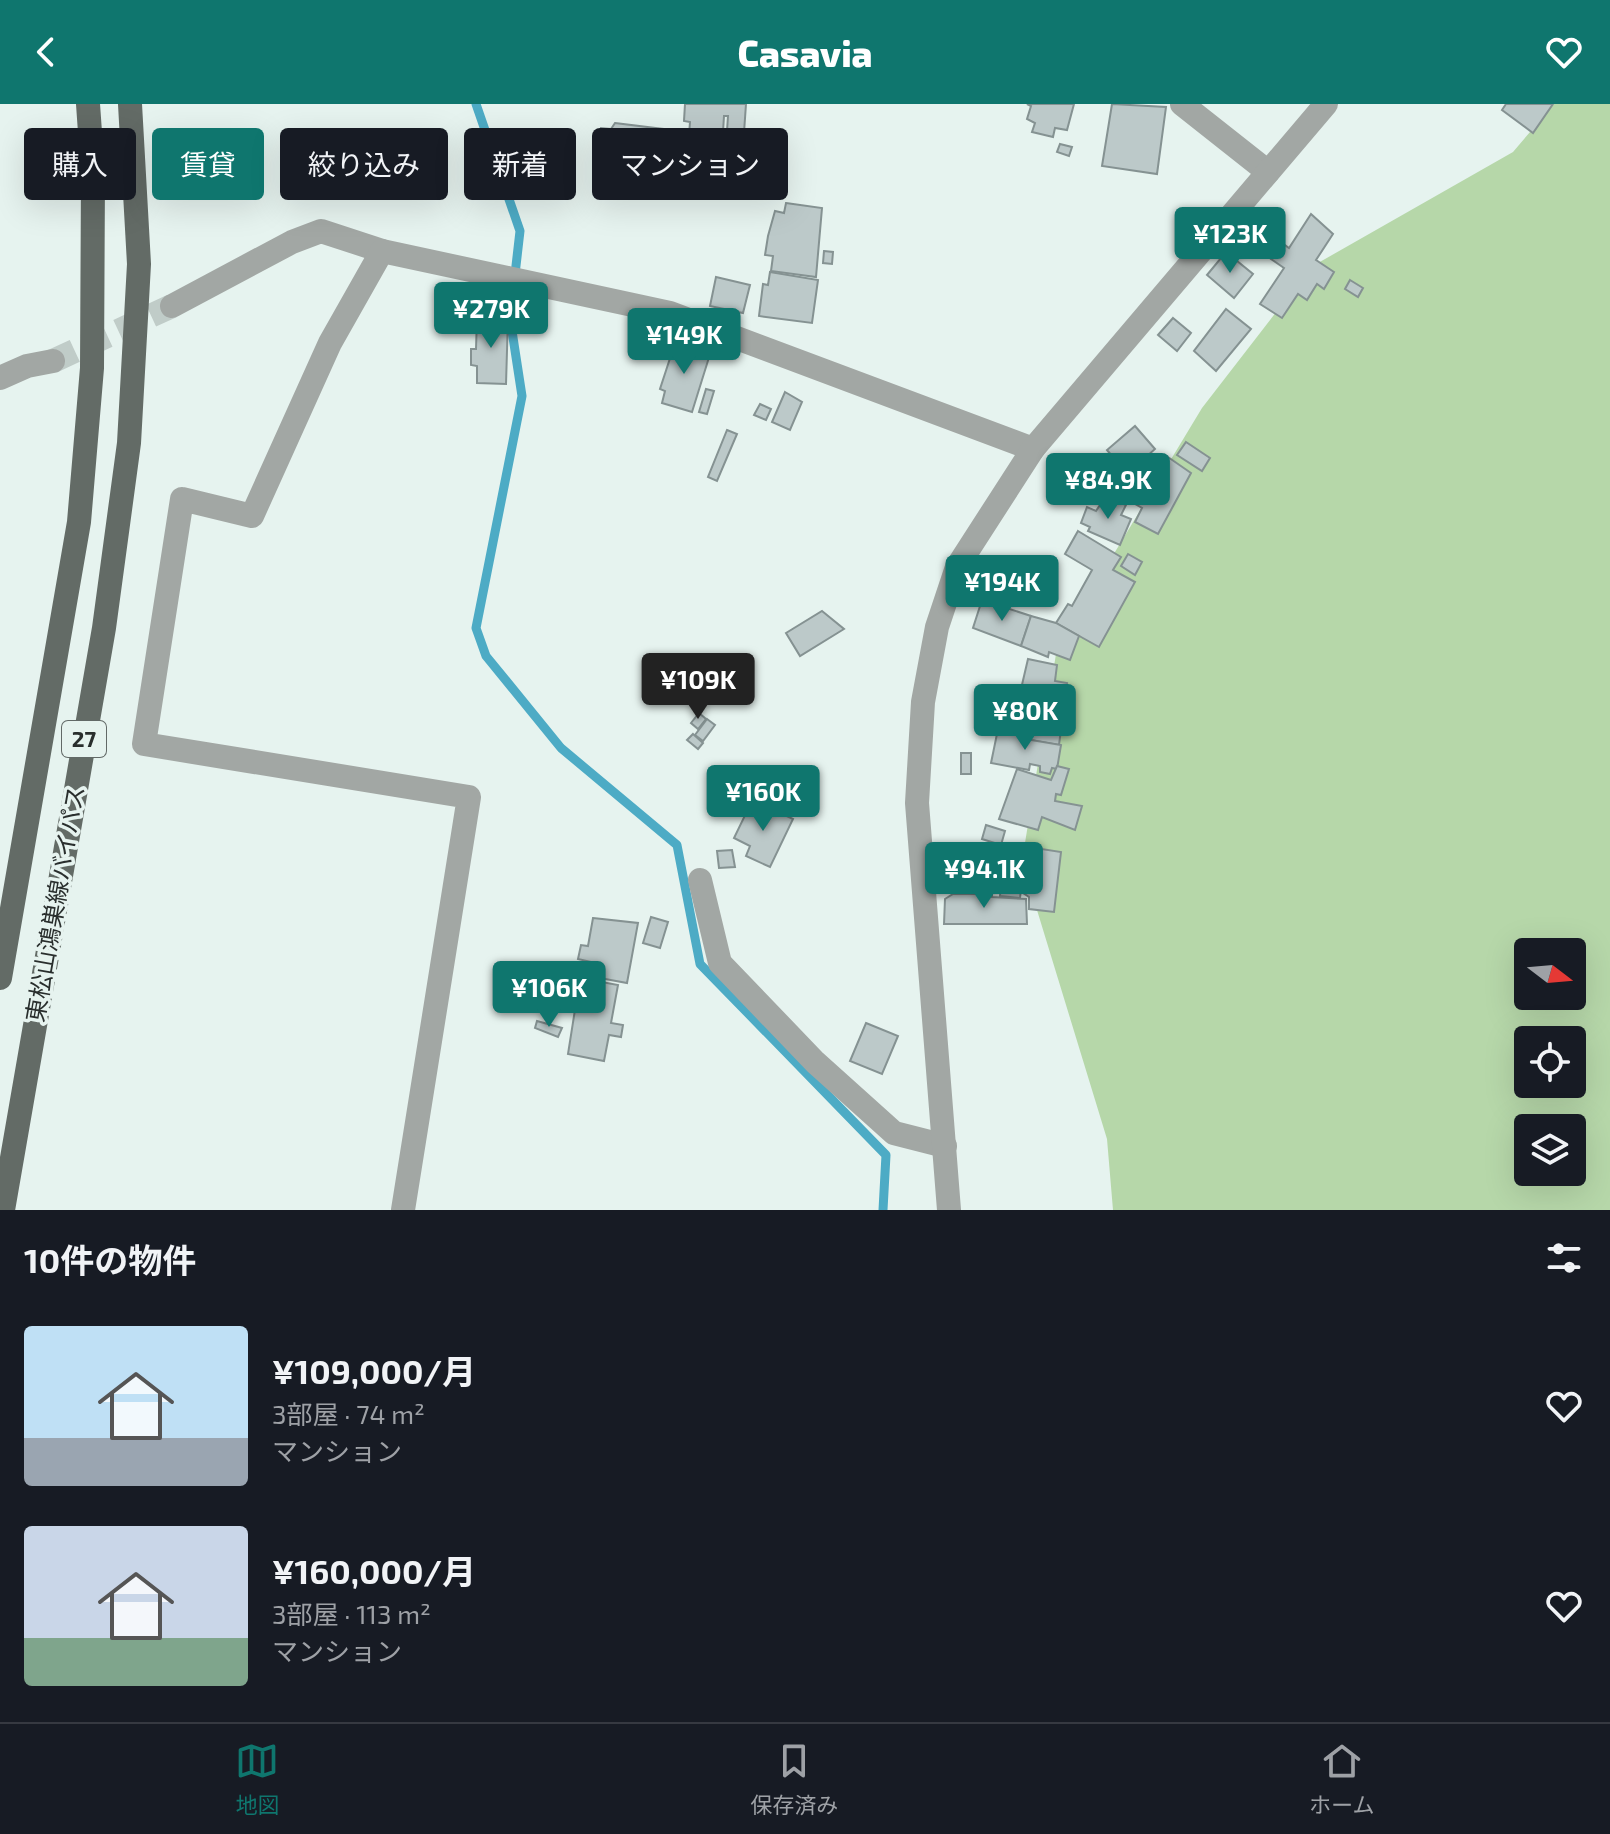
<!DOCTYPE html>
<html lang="ja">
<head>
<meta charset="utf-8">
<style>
  :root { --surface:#171b24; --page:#242831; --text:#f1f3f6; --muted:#9ea1a6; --line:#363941; --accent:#0f766e }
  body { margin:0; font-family:"Exo 2","Noto Sans JP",sans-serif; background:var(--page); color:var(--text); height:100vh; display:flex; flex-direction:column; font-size:30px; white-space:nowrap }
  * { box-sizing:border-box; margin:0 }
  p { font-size:26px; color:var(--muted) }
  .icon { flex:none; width:44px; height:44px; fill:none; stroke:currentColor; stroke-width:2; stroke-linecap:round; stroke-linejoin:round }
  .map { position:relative; height:1106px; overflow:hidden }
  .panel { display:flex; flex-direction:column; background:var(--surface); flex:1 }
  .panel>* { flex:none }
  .banner { position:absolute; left:24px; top:24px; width:800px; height:72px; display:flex; gap:16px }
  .needle { width:52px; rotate:106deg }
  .fabs { position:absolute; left:1514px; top:834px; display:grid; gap:16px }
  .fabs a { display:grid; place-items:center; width:72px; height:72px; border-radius:8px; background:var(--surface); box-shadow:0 8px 32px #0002; font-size:40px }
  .price { position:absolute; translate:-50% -68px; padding:0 18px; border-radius:8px; background:var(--accent); color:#fff; font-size:26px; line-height:52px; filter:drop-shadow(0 2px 4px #0008) }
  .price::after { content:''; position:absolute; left:50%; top:48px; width:24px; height:18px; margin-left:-12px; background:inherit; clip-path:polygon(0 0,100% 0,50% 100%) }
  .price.selected { background:#222; color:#fff }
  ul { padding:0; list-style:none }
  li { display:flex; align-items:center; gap:24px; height:200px; padding:0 24px }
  li span { display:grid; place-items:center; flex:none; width:224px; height:160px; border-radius:8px; color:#555 }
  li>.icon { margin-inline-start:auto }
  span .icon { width:96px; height:96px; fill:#fffc; stroke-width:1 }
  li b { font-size:34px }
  h2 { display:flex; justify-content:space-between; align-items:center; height:96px; padding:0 24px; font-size:34px }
  .pill { padding:0 28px; border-radius:8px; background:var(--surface); box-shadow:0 8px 32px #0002; font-size:28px; line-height:72px }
  .pill.selected { background:var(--accent); color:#fff }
  header { display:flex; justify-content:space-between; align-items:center; height:104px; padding:0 24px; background:var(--accent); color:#fff; font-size:36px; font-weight:800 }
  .tabs { display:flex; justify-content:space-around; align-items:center; height:112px; border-top:2px solid var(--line); background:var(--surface); font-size:22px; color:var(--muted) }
  .tabs a { display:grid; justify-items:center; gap:4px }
  .tabs .selected { color:var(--accent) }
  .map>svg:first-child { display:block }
</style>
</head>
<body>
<header><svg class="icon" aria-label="back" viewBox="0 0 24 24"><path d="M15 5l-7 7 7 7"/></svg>Casavia<svg class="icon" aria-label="heart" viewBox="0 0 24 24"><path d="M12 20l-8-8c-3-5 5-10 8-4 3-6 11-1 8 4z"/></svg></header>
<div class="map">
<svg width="1610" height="1106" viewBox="0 0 1610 1106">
  <rect width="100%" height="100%" fill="#e6f3ef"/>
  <!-- green -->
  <path fill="#b6d7a9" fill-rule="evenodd" d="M1554,0h56v1106h-497l-6,-71 -85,-278 35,-213 145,-240 109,-141 202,-115zM1528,848h44v44h-44zM1528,936h44v44h-44zM1528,1024h44v44h-44z"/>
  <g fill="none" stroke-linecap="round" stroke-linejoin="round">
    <!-- stream -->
    <polyline stroke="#4dabc5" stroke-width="9" points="476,0 520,127 510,214 522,292 476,524 486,552 561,644 677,741 700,860 886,1051 883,1106"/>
  </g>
  <!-- building -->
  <g fill="#bcc9c9" stroke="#859292" stroke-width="2">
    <polygon points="685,0 746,0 743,43 726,42 728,12 724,12 721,59 687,57 690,18 684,17"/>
    <polygon points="1074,0 1067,26 1055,24 1053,33 1032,28 1035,19 1027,15 1031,2 1027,0"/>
    <polygon points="1112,0 1166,3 1157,70 1102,62"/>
    <polygon points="1506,0 1553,0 1533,29 1502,6"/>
    <polygon points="615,19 663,25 661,70 608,63 608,58 597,57 601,24 611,25"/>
    <polygon points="1060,40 1072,43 1069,52 1057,48"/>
    <polygon points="683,64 696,67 693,77 681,74"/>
    <polygon points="786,99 822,104 816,173 771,167 773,152 765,151 768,132 775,107 784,109"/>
    <polygon points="1311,110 1333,130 1316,156 1334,168 1324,185 1317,180 1307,196 1298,190 1282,214 1260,200 1284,164 1271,155 1282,139 1289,144"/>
    <polygon points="824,147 833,148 832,160 823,159"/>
    <polygon points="1226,148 1253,170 1234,194 1207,171"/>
    <polygon points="770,168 818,176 812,219 759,212 763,180 768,181"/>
    <polygon points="716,173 750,181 743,209 710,202"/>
    <polygon points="1350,176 1363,184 1358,193 1345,185"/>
    <polygon points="1226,205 1251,225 1216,267 1194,247"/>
    <polygon points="477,213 508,213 506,280 477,279 477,262 471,261 471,245 476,245"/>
    <polygon points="1173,214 1191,229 1177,247 1158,231"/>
    <polygon points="652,222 676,228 671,245 647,239"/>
    <polygon points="676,236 711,247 692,308 662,299 665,287 660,285"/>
    <polygon points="706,285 714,287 707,310 699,308"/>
    <polygon points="785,288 802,298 790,326 772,318"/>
    <polygon points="760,300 771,305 766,316 754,311"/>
    <polygon points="1135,322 1155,345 1127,370 1107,346"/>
    <polygon points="727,326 737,330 717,377 708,373"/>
    <polygon points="1186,338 1210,354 1202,367 1177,351"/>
    <polygon points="1165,351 1191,369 1158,430 1135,418 1142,404 1135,400"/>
    <polygon points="1106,392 1126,401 1121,411 1131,415 1120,441 1088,427 1090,423 1081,419 1087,403 1096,407"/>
    <polygon points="1078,427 1121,453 1113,466 1135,478 1099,543 1056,519 1068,500 1072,502 1092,466 1065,450"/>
    <polygon points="1128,450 1142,458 1135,471 1121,462"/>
    <polygon points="988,498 1031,512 1021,542 973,524 981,499 986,501"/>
    <polygon points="822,507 844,525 800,552 786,529"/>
    <polygon points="1031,512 1056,519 1079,532 1070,556 1049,548 1048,553 1021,542"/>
    <polygon points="1028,555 1057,561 1055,577 1067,579 1059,641 1019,634 1020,629 1011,628"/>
    <polygon points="699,609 706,615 698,625 691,619"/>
    <polygon points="707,615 715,621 703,637 695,631"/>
    <polygon points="998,625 1020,629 1019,634 1061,641 1057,665 1052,664 1050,670 1040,668 1040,662 1030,660 1029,666 991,659"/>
    <polygon points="693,630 703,639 698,645 687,636"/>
    <rect x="961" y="649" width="10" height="21"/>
    <polygon points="1057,662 1069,665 1061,691 1056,690 1055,697 1082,702 1075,726 1042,713 1038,726 999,715 1017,665 1051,676"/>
    <polygon points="750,701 766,708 768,703 793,715 770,763 746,752 750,742 734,734"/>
    <polygon points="986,721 1005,727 1001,741 982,735"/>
    <polygon points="1010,740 1061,748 1054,808 1029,805 1029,793 1023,789 1023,783 1013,782 1014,771 1003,766 1006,746 1009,746"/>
    <polygon points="732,746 735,763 719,764 717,747"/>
    <polygon points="1001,782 1021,785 1020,794 1000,792"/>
    <polygon points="953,790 992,790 992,793 1026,795 1027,820 944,820 945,795"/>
    <polygon points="651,813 668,818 660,844 643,839"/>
    <polygon points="593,814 638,819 627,879 589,872 591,858 578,855 581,841 588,842"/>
    <polygon points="580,874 618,881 611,919 623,921 621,933 609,931 604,957 568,950"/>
    <polygon points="537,917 562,924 558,933 535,924"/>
    <polygon points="866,919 898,932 882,970 850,957"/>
  </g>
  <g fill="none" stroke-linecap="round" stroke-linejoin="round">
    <!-- minor-tunnel -->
    <polyline stroke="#c0ccc8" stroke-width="24" stroke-dasharray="24 12" stroke-linecap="butt" points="53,257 172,202"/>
    <!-- minor -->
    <g stroke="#a2a7a4" stroke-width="24">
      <polyline points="1182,0 1268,68"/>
      <polyline points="172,202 292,138 321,127 382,147"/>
      <polyline points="0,274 27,262 53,257"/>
      <polyline points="700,776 720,859 815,958 894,1029 945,1042"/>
      <polyline points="403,1106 469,693 144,640 182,395 252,412 330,239 382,147 670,209 1033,345"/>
      <polyline points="949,1106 917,699 923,598 937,523 957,463 1033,345 1326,0"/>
    </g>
    <!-- major -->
    <g stroke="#636b66" stroke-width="24">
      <polyline points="0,874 79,418 92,264 93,71 88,0"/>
      <polyline points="3,1106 104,524 129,339 139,160 130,0"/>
    </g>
  </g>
  <g text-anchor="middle" stroke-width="7" stroke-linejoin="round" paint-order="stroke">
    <!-- shield labels -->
    <rect fill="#e6f3ef" stroke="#626967" stroke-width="2" x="62" y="617" width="44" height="36" rx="6"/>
    <g font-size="22" font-weight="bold" fill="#292e2d">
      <text x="84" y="643">27</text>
    </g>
    <!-- street labels -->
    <g font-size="24" fill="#292e2d" stroke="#e6f3ef">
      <text transform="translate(56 800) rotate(-80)" y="8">東松山鴻巣線バイパス</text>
    </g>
  </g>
</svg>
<div class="fabs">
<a><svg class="needle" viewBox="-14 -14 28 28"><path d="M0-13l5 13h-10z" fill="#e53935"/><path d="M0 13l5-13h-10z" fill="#9ea1a6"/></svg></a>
<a><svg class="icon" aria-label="locate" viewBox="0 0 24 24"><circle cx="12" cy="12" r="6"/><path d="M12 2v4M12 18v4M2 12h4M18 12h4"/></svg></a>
<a><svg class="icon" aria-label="layers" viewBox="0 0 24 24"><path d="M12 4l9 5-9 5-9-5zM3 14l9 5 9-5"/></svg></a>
</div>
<b class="price" style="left:1230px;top:171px">¥123K</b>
<b class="price" style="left:491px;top:246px">¥279K</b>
<b class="price" style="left:684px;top:272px">¥149K</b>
<b class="price" style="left:1108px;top:417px">¥84.9K</b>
<b class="price" style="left:1002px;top:519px">¥194K</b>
<b class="price selected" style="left:698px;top:617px">¥109K</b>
<b class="price" style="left:1025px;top:648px">¥80K</b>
<b class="price" style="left:763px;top:729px">¥160K</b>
<b class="price" style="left:984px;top:806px">¥94.1K</b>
<b class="price" style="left:549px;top:925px">¥106K</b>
<div class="banner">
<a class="pill">購入</a>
<a class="pill selected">賃貸</a>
<a class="pill">絞り込み</a>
<a class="pill">新着</a>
<a class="pill">マンション</a>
</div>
</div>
<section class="panel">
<h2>10件の物件<svg class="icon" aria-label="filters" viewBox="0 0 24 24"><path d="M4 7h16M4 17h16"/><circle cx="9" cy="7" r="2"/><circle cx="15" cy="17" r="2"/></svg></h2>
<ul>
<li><span style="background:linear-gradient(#bfe0f5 70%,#9aa5b1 0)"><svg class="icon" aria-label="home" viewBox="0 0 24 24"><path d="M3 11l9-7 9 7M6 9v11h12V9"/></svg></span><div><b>¥109,000/月</b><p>3部屋 · 74 m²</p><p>マンション</p></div><svg class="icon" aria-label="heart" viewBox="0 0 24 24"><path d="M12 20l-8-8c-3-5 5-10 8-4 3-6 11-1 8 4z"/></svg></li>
<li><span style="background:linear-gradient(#c9d6e8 70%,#7fa58c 0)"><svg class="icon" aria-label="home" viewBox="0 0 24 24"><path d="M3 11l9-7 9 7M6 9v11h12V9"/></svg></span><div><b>¥160,000/月</b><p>3部屋 · 113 m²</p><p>マンション</p></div><svg class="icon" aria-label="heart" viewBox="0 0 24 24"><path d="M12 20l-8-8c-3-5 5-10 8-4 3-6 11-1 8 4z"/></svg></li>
</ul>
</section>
<nav class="tabs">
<a class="selected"><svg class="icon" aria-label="map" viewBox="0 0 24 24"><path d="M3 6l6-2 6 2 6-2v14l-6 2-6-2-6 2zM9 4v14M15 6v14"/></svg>地図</a>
<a><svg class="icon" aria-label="saved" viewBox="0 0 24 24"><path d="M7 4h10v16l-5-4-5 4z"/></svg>保存済み</a>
<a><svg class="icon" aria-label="home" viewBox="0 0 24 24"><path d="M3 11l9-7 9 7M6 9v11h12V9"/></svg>ホーム</a>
</nav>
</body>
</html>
